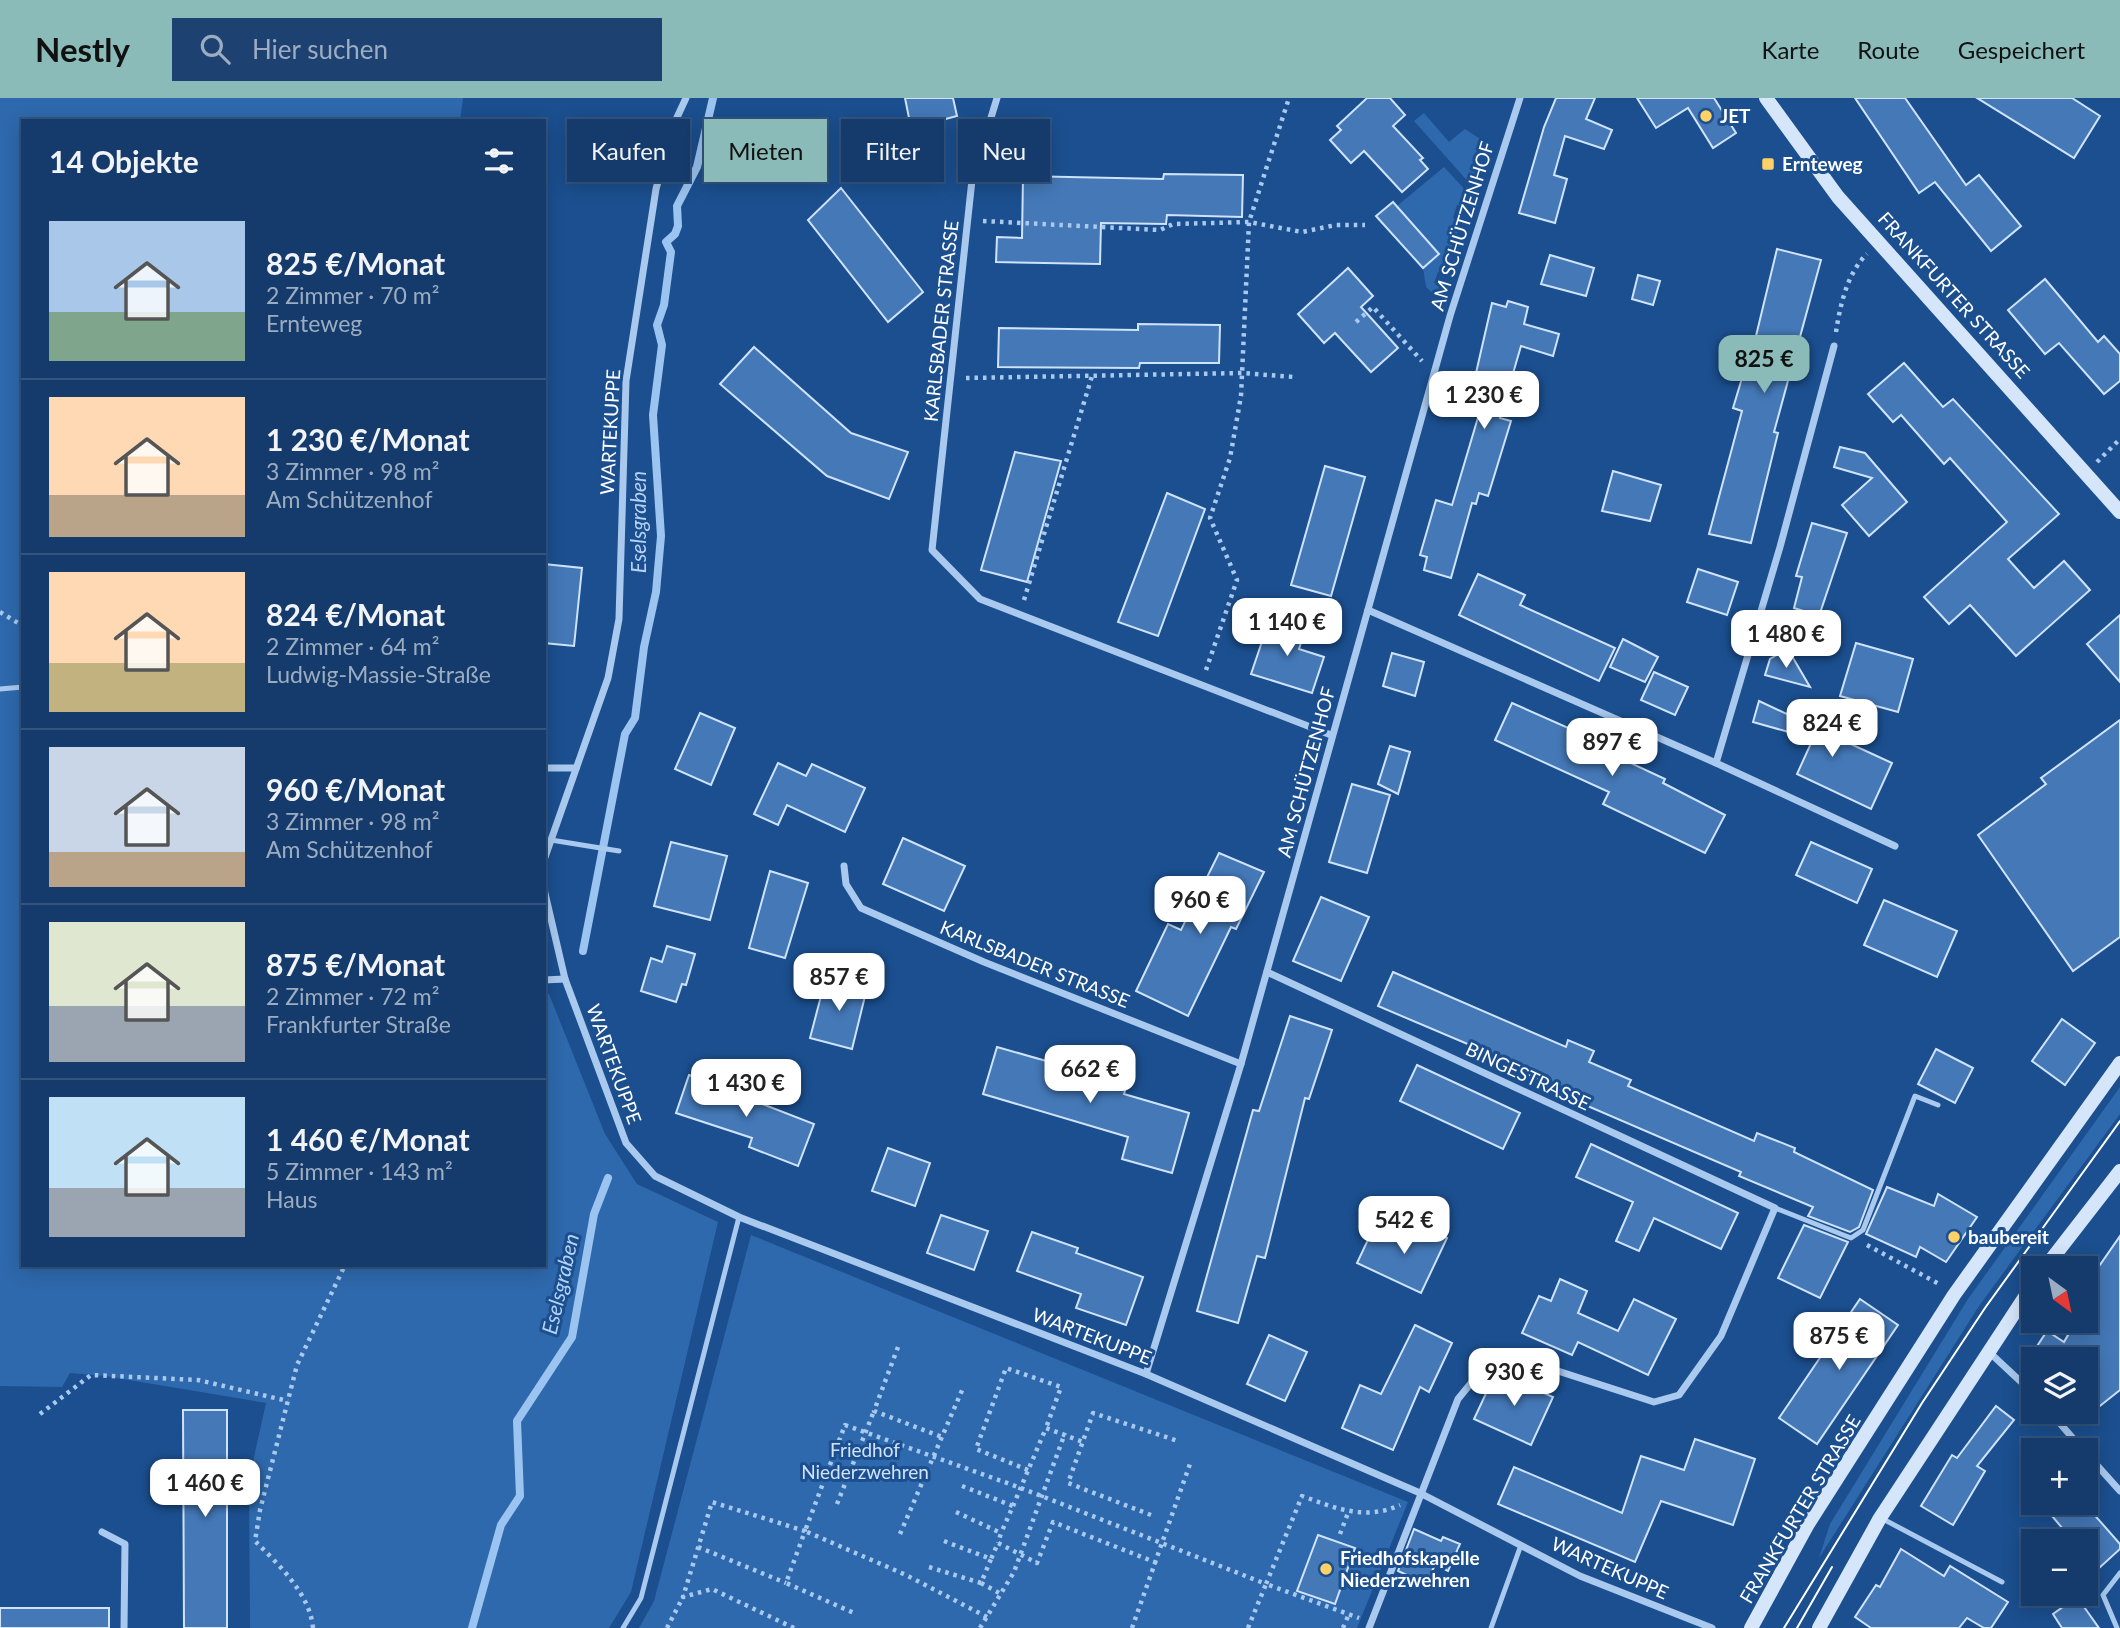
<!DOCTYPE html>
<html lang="de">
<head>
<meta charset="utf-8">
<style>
  :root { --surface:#143b6b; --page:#1d4271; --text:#f1f3f6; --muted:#9dadc1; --line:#33557e; --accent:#8bbbb9 }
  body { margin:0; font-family:Lato,sans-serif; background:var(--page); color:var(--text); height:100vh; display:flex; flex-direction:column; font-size:26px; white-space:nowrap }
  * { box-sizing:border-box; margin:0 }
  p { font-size:23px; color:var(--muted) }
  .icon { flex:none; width:38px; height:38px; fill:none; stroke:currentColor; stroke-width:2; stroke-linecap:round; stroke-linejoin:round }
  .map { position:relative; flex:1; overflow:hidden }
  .panel { position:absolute; left:21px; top:21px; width:525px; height:1148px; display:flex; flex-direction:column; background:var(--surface); border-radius:0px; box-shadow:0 4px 18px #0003,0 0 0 2px var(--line) }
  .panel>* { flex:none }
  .banner { position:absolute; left:567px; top:21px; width:665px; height:63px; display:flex; gap:14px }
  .needle { width:46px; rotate:147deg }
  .controls { position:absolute; left:2021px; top:1158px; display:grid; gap:14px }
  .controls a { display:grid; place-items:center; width:77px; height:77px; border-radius:0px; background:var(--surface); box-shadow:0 4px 18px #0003,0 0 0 2px var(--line); font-size:35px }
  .price { position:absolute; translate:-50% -60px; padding:0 16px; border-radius:14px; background:#fff; color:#222; font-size:23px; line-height:46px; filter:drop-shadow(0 2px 4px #0008) }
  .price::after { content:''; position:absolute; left:50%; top:42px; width:21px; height:16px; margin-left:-10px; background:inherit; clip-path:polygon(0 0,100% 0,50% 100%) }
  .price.selected { background:var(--accent); color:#111 }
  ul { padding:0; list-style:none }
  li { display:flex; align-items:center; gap:21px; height:175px; padding:0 28px }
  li+li { border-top:2px solid var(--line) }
  li span { display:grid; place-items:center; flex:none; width:196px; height:140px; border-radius:0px; color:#555 }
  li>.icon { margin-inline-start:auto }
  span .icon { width:84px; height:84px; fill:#fffc; stroke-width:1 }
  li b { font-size:30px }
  h2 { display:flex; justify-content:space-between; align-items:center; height:84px; padding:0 28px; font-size:30px }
  .pill { padding:0 24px; border-radius:0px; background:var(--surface); box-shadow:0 4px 18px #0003,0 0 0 2px var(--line); font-size:24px; line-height:63px }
  .pill.selected { background:var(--accent); color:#111 }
  header { display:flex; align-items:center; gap:42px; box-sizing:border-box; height:98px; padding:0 35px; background:var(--accent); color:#111 }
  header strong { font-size:33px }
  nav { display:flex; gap:38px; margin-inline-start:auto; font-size:24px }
  .search { width:490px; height:63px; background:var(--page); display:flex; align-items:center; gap:18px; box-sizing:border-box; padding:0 24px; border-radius:0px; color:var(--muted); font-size:26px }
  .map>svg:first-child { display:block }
</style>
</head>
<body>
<header>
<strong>Nestly</strong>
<div class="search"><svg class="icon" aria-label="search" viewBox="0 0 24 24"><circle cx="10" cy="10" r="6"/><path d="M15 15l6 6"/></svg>Hier suchen</div>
<nav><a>Karte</a><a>Route</a><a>Gespeichert</a></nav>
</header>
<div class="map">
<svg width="2120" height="1530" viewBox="0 0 2120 1530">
  <rect width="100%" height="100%" fill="#1b4f8f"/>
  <!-- green -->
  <g fill="#2e69ad">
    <polygon points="0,0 463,0 460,23 23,23 23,1167 544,1167 544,896 549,896 605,1036 637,1086 718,1124 631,1494 609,1530 250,1530 249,1381 266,1305 105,1278 70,1275 62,1289 0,1288"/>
    <polygon points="1424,15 1449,44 1465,31 1485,44 1472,88 1414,23"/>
    <polygon points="1444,69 1469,96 1466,108 1457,107 1453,120 1461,122 1446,176 1438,174 1434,185 1442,188 1438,200 1426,189 1423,170 1439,155 1405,120 1397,108"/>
    <polygon points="2120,989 2120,1016 1979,1208 1819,1460 1830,1426 1968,1201"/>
    <polygon points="751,1137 1408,1404 1357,1530 639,1530 654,1503"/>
  </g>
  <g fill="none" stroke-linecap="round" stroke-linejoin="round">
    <!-- stream -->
    <g stroke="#9cc4f0" stroke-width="8">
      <polyline points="583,853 625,636 635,620 644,549 656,494 661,438 653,317 662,247 657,227 664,207 671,154 666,144 675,136 678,128 677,108 697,69 713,0"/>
      <polyline points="472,1530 501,1427 520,1398 517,1323 572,1239 594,1116 608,1080"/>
    </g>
  </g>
  <!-- building -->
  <g fill="#4478b7" stroke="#cfe3fa" stroke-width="2">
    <polygon points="905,0 953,0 957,18 911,30"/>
    <polygon points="1367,0 1390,0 1405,17 1393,28 1423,60 1420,62 1428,71 1402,94 1364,53 1351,65 1330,42 1341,32 1337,28"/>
    <polygon points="1556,0 1595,0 1586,21 1612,32 1604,51 1565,38 1554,77 1567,81 1555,125 1519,115 1544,29"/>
    <polygon points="1637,0 1714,0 1736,35 1713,50 1688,10 1656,30"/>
    <polygon points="1855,0 1905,0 1966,87 1979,77 2021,128 1991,153 1935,84 1919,95"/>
    <polygon points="1977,0 2072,0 2100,18 2074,60"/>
    <polygon points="1164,76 1243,77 1242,119 1167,117 1166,126 1101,125 1100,166 996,164 997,139 1022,140 1023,78 1163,81"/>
    <polygon points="841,90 923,194 888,224 808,122"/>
    <polygon points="1393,104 1439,156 1423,170 1376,118"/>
    <polygon points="1777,151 1821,162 1774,334 1778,335 1751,445 1709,436 1742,313 1733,310 1745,270 1748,271"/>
    <polygon points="1550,157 1594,170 1586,198 1541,186"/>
    <polygon points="1348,170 1373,198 1361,209 1398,250 1371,274 1335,235 1324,245 1298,216"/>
    <polygon points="1638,177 1660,183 1653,207 1632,201"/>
    <polygon points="2045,181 2098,244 2104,238 2120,256 2120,283 2104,296 2059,245 2045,256 2008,212"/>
    <polygon points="1508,203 1528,209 1524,226 1559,236 1553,258 1521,248 1500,320 1511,323 1488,398 1479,395 1476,406 1472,405 1451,480 1424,472 1427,459 1420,457 1436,402 1452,407 1490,279 1476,275 1492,205 1506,209"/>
    <polygon points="1138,226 1220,227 1219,265 1140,265 1139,270 998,269 999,230 1138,232"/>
    <polygon points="754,249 851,335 908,354 889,401 827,378 720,286"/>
    <polygon points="1904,265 1943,309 1953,301 2059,416 2008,461 2034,490 2064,463 2090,492 2016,558 1970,507 1949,526 1924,499 2007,424 1950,360 1944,366 1901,317 1893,324 1868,296"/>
    <polygon points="1840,349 1865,355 1907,404 1869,438 1842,407 1872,380 1834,369"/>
    <polygon points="1015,354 1061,363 1027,484 981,472"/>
    <polygon points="1325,368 1365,379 1331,498 1291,487"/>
    <polygon points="1613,373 1661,387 1650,423 1602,413"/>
    <polygon points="1167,395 1205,411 1158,538 1118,524"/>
    <polygon points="1812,425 1847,435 1819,518 1794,510 1802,479 1796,478"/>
    <polygon points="544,466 582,470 574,548 544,545"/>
    <polygon points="1698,471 1738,484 1727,517 1687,504"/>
    <polygon points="1478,476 1525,497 1520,507 1615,550 1599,583 1459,517"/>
    <polygon points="2120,517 2120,584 2087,546"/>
    <polygon points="1270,520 1305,532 1299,551 1324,559 1312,595 1251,576"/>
    <polygon points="1623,541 1658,559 1645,584 1610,569"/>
    <polygon points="1856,545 1913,561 1898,614 1840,598"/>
    <polygon points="1392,555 1424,564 1415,598 1383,588"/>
    <polygon points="1780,555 1792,558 1810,589 1765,577 1770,561"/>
    <polygon points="1654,574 1688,589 1675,617 1641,602"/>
    <polygon points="1759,603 1819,631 1817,635 1827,644 1829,636 1892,665 1871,711 1797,676 1813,641 1753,624"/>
    <polygon points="1512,605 1609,648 1607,654 1665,681 1663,685 1725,717 1705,755 1603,706 1609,694 1495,642"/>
    <polygon points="700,615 735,630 711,687 675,671"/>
    <polygon points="2120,622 2120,839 2073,873 1978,737 2046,686 2041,680"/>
    <polygon points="1390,648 1410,654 1398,696 1378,686"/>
    <polygon points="778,665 806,678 812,666 865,690 845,734 787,707 778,727 754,716"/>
    <polygon points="1352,686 1390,697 1367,775 1329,764"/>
    <polygon points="903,740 965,768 944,813 883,786"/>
    <polygon points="671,744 727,758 710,822 654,808"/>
    <polygon points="1811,744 1872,771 1857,805 1796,777"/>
    <polygon points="1219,755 1264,774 1236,831 1231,829 1188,918 1136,893 1168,826 1181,832"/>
    <polygon points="770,773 808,785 785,860 749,850"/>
    <polygon points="1321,799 1369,819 1341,883 1293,863"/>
    <polygon points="1884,802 1957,833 1937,879 1864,847"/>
    <polygon points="667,848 695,856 686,887 682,886 676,904 641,893 651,860 662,864"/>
    <polygon points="1393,874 1566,949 1568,942 1594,953 1589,964 1631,982 1628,988 1754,1043 1757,1035 1795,1050 1794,1054 1873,1092 1859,1129 1850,1134 1808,1118 1813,1109 1739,1078 1741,1074 1548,991 1550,986 1468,950 1470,947 1378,908"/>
    <polygon points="826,879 867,890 852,951 810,940"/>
    <polygon points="1290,918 1332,932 1309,1001 1305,1000 1265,1160 1257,1158 1238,1225 1197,1213 1253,1012 1259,1013"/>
    <polygon points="2062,921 2095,945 2065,987 2032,963"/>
    <polygon points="997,949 1127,986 1124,996 1189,1015 1172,1075 1122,1061 1128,1039 983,996"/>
    <polygon points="1936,951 1973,970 1955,1005 1918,986"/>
    <polygon points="1417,967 1520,1015 1503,1051 1400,1003"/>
    <polygon points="689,977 749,997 747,1000 814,1026 798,1068 749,1049 752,1040 676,1015"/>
    <polygon points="1591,1046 1738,1115 1721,1151 1654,1120 1639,1153 1616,1143 1633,1104 1576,1079"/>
    <polygon points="888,1050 930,1065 915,1108 872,1093"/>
    <polygon points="1887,1089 1934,1108 1938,1096 1977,1119 1946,1164 1920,1149 1916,1159 1866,1136"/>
    <polygon points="941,1117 988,1133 974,1172 927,1155"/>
    <polygon points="1414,1124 1447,1140 1421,1195 1357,1165 1374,1129 1404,1144"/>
    <polygon points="1804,1127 1848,1144 1820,1200 1778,1180"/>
    <polygon points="1032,1134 1078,1150 1076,1155 1143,1179 1126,1227 1076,1210 1081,1196 1017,1173"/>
    <polygon points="2120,1138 2120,1292 2086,1319 2086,1262 2028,1262 2047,1233 2064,1244 2076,1223 2086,1223 2086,1187"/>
    <polygon points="1560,1181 1587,1193 1578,1215 1618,1233 1634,1201 1676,1221 1648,1277 1578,1244 1572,1257 1522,1235 1539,1198 1551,1203"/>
    <polygon points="1860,1201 1898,1227 1817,1346 1779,1320"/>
    <polygon points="1415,1227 1452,1245 1429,1294 1420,1289 1393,1352 1342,1330 1360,1287 1381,1296"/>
    <polygon points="1269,1237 1307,1254 1285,1303 1247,1286"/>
    <polygon points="1496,1274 1553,1299 1531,1347 1474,1321"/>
    <polygon points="1996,1308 2014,1322 1977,1368 1985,1373 1953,1427 1921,1408 1952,1357 1957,1360"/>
    <polygon points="183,1312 227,1312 227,1530 184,1530"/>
    <polygon points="1695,1341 1755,1361 1733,1427 1661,1403 1635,1464 1498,1406 1514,1369 1622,1415 1641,1358 1684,1372"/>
    <polygon points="2041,1405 2084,1405 2120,1446 2120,1451 2086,1482 2086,1444 2074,1444"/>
    <polygon points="1414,1431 1441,1443 1443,1439 1460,1446 1448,1473 1435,1467 1426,1486 1398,1473"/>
    <polygon points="1318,1437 1355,1450 1335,1506 1297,1493"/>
    <polygon points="1901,1451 1944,1478 1950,1468 2008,1504 1991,1530 1984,1530 1967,1520 1959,1530 1871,1530 1855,1519 1876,1487 1880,1489"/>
    <polygon points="2077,1499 2099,1530 2062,1530 2053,1516"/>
    <rect x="0" y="1510" width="109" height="20"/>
  </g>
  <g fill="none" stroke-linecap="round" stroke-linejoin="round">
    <!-- path -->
    <g stroke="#a9c9ee" stroke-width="4.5" stroke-dasharray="3.5 5" stroke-linecap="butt">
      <polyline points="983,123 1160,132 1173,126 1249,124 1302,134 1336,127 1365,127"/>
      <polyline points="1356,224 1373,209 1422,263"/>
      <path d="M1836,234c4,-26 11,-59 31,-78"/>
      <polyline points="966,280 1242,275 1294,279"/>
      <polyline points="2097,364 2120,341"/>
      <polyline points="1024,502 1092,278"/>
      <polyline points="0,514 23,528"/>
      <polyline points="1206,572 1237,482 1210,420 1230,360 1241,298 1249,124 1289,0"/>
      <polyline points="1867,1147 1939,1186"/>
      <polyline points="898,1249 874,1313 942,1339"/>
      <polyline points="40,1316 91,1277 198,1282 288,1303"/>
      <polyline points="1028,1372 976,1351 1006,1270 1061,1289 1046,1330"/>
      <polyline points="962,1388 1013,1408 1001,1435"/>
      <polyline points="837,1406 874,1313"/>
      <polyline points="1013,1408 1046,1330 1083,1344"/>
      <polyline points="956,1414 1001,1435 998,1445"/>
      <polyline points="1151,1417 1068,1385 1093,1315 1178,1343"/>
      <polyline points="900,1436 963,1290"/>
      <polyline points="1340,1436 1348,1415"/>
      <polyline points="944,1443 991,1461 998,1445 1037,1465 1053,1424 1157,1465"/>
      <polyline points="698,1449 786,1485"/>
      <polyline points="929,1469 981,1485 991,1461"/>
      <polyline points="981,1485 1001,1496"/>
      <path d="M987,1519l-81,-42 -101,-44 40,-106 176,63 245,96 36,-88c33,12 63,25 98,9"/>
      <path d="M313,1530c-3,-34 -34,-63 -58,-87l5,-31 37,-145 48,-100"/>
      <polyline points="667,1530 683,1499"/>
      <polyline points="794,1530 712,1491 683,1499 712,1404 805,1433 786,1485 854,1515"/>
      <polyline points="980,1530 1014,1474 1065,1335"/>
      <polyline points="1132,1530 1191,1363"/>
      <polyline points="1248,1530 1266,1486 1359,1520"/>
      <polyline points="1343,1530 1349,1516"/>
    </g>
    <!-- service -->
    <g stroke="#a9c9ee" stroke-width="5">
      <polyline points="0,591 23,589"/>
      <polyline points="551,742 619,753"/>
      <polyline points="1775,1110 1851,1140 1863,1132 1915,998 1938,1007"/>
      <polyline points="1881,1420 2002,1484"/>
      <polyline points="623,1530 641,1500 739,1119"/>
      <polyline points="1491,1530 1521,1447"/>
      <polyline points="2117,1530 2103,1497 2120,1475"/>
    </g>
    <!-- minor -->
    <g stroke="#a9c9ee" stroke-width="7">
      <polyline points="997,0 972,82 932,452 980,501 1331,637"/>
      <polyline points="1368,512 1716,665 1895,748"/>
      <polyline points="1716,665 1780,449 1834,248"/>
      <polyline points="544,670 576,670"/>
      <polyline points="544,762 608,580 619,521 626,283 656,91 673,28 686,0"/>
      <polyline points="844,768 846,786 861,810 984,864 1241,966"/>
      <polyline points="544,791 565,881 626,1045 655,1078 739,1119 1146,1276 1420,1395 1580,1478 1712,1530"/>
      <polyline points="1267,874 1775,1110 1721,1238 1679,1297 1654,1304 1530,1264 1490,1262 1458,1301 1369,1530"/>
      <polyline points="544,882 565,881"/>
      <polyline points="1989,1254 2034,1296"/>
      <polyline points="1146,1276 1241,966 1450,218 1520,0"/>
      <polyline points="2050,1314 2084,1353"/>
      <polyline points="2086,1355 2120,1393"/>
      <polyline points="102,1434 125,1446 124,1530"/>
    </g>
    <!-- secondary -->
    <g stroke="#d6e6fa" stroke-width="14">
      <polyline points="1766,0 1838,99 2120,414"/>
      <polyline points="2044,1171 2120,1073"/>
      <polyline points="1751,1530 1808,1426 1954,1197 2120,965"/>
      <polyline points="1819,1530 1880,1420 2034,1185"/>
    </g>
    <!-- tram -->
    <g stroke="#fff" stroke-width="2">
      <polyline points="1784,1530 1922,1305 1985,1210 2120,1023"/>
      <polyline points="1797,1530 1832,1469"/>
    </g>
  </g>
  <!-- markers -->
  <g fill="#ffd166" stroke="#1b4f8f" stroke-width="2.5">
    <circle cx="1706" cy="18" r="7"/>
    <rect x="1761" y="59" width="14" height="14" rx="3.5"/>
    <circle cx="1954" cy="1139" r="7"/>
    <circle cx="1326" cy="1471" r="7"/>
  </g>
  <g text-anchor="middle" stroke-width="6" stroke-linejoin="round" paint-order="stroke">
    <!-- poi labels -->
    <g font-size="19" font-weight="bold" fill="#fff" stroke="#1b4f8f" text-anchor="start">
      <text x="1720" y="25">JET</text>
      <text x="1782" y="73">Ernteweg</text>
      <text x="1968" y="1146">baubereit</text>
      <text x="1340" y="1467">Friedhofskapelle<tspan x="1340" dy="22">Niederzwehren</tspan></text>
    </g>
    <!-- street labels -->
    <g font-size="19" fill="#fff" stroke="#1b4f8f">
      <text transform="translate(1462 128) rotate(-73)" y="7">AM SCHÜTZENHOF</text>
      <text transform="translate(1954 197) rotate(48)" y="7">FRANKFURTER STRASSE</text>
      <text transform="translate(941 223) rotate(-84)" y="7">KARLSBADER STRASSE</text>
      <text transform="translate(610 334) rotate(-87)" y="7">WARTEKUPPE</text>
      <text transform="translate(1306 674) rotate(-75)" y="7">AM SCHÜTZENHOF</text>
      <text transform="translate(1035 866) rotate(22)" y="7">KARLSBADER STRASSE</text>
      <text transform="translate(614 966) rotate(70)" y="7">WARTEKUPPE</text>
      <text transform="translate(1528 978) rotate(25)" y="7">BINGESTRASSE</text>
      <text transform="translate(1092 1238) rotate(21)" y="7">WARTEKUPPE</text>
      <text transform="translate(1800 1411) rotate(-59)" y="7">FRANKFURTER STRASSE</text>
      <text transform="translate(1610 1470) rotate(24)" y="7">WARTEKUPPE</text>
    </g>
    <!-- park labels -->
    <g font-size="19" fill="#cfe3fa" stroke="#1b4f8f">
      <text x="865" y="1359">Friedhof<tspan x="865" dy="22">Niederzwehren</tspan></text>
    </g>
    <!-- water labels -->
    <g font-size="21" font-style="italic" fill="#b5d3f5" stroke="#1b4f8f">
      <text transform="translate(639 424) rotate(-90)" y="7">Eselsgraben</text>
      <text transform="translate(561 1186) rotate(-77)" y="7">Eselsgraben</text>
    </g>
  </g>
</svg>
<div class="controls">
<a><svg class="needle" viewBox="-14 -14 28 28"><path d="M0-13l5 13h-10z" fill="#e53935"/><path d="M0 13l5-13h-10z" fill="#9dadc1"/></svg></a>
<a><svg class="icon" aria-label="layers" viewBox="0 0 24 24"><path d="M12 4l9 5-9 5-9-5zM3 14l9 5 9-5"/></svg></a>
<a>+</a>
<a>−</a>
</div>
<b class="price selected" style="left:1764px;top:297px">825 €</b>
<b class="price" style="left:1484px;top:333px">1 230 €</b>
<b class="price" style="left:1287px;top:560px">1 140 €</b>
<b class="price" style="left:1786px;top:572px">1 480 €</b>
<b class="price" style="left:1832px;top:661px">824 €</b>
<b class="price" style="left:1612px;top:680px">897 €</b>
<b class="price" style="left:1200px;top:838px">960 €</b>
<b class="price" style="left:839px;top:915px">857 €</b>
<b class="price" style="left:1090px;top:1007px">662 €</b>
<b class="price" style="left:746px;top:1021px">1 430 €</b>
<b class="price" style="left:1404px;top:1158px">542 €</b>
<b class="price" style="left:1839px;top:1274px">875 €</b>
<b class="price" style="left:1514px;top:1310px">930 €</b>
<b class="price" style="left:205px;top:1421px">1 460 €</b>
<div class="banner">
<a class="pill">Kaufen</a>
<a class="pill selected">Mieten</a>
<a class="pill">Filter</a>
<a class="pill">Neu</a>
</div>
<section class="panel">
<h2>14 Objekte<svg class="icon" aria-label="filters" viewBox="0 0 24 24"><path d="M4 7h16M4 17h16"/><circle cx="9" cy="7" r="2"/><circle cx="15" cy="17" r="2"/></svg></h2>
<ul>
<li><span style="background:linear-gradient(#a9c7e8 65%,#7fa58c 0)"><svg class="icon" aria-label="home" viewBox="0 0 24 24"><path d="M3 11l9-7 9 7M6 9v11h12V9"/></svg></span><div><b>825 €/Monat</b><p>2 Zimmer · 70 m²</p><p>Ernteweg</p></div></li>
<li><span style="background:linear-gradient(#ffd9b3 70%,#b9a48a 0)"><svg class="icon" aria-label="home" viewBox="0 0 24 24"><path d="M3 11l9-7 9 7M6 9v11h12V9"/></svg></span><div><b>1 230 €/Monat</b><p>3 Zimmer · 98 m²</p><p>Am Schützenhof</p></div></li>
<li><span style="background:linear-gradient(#ffd9b3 65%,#c2b280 0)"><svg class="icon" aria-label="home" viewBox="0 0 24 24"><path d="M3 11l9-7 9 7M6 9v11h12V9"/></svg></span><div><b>824 €/Monat</b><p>2 Zimmer · 64 m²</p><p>Ludwig-Massie-Straße</p></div></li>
<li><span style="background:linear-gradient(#c9d6e8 75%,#b9a48a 0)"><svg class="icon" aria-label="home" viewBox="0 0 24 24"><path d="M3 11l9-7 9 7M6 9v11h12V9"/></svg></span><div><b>960 €/Monat</b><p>3 Zimmer · 98 m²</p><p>Am Schützenhof</p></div></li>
<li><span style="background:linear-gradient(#dfe7d0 60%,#9aa5b1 0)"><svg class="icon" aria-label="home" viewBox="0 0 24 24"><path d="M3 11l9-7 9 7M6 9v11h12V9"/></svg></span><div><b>875 €/Monat</b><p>2 Zimmer · 72 m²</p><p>Frankfurter Straße</p></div></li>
<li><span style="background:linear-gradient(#bfe0f5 65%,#9aa5b1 0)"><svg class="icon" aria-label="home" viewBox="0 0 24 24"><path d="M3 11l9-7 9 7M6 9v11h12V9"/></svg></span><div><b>1 460 €/Monat</b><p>5 Zimmer · 143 m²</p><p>Haus</p></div></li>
</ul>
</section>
</div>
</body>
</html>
